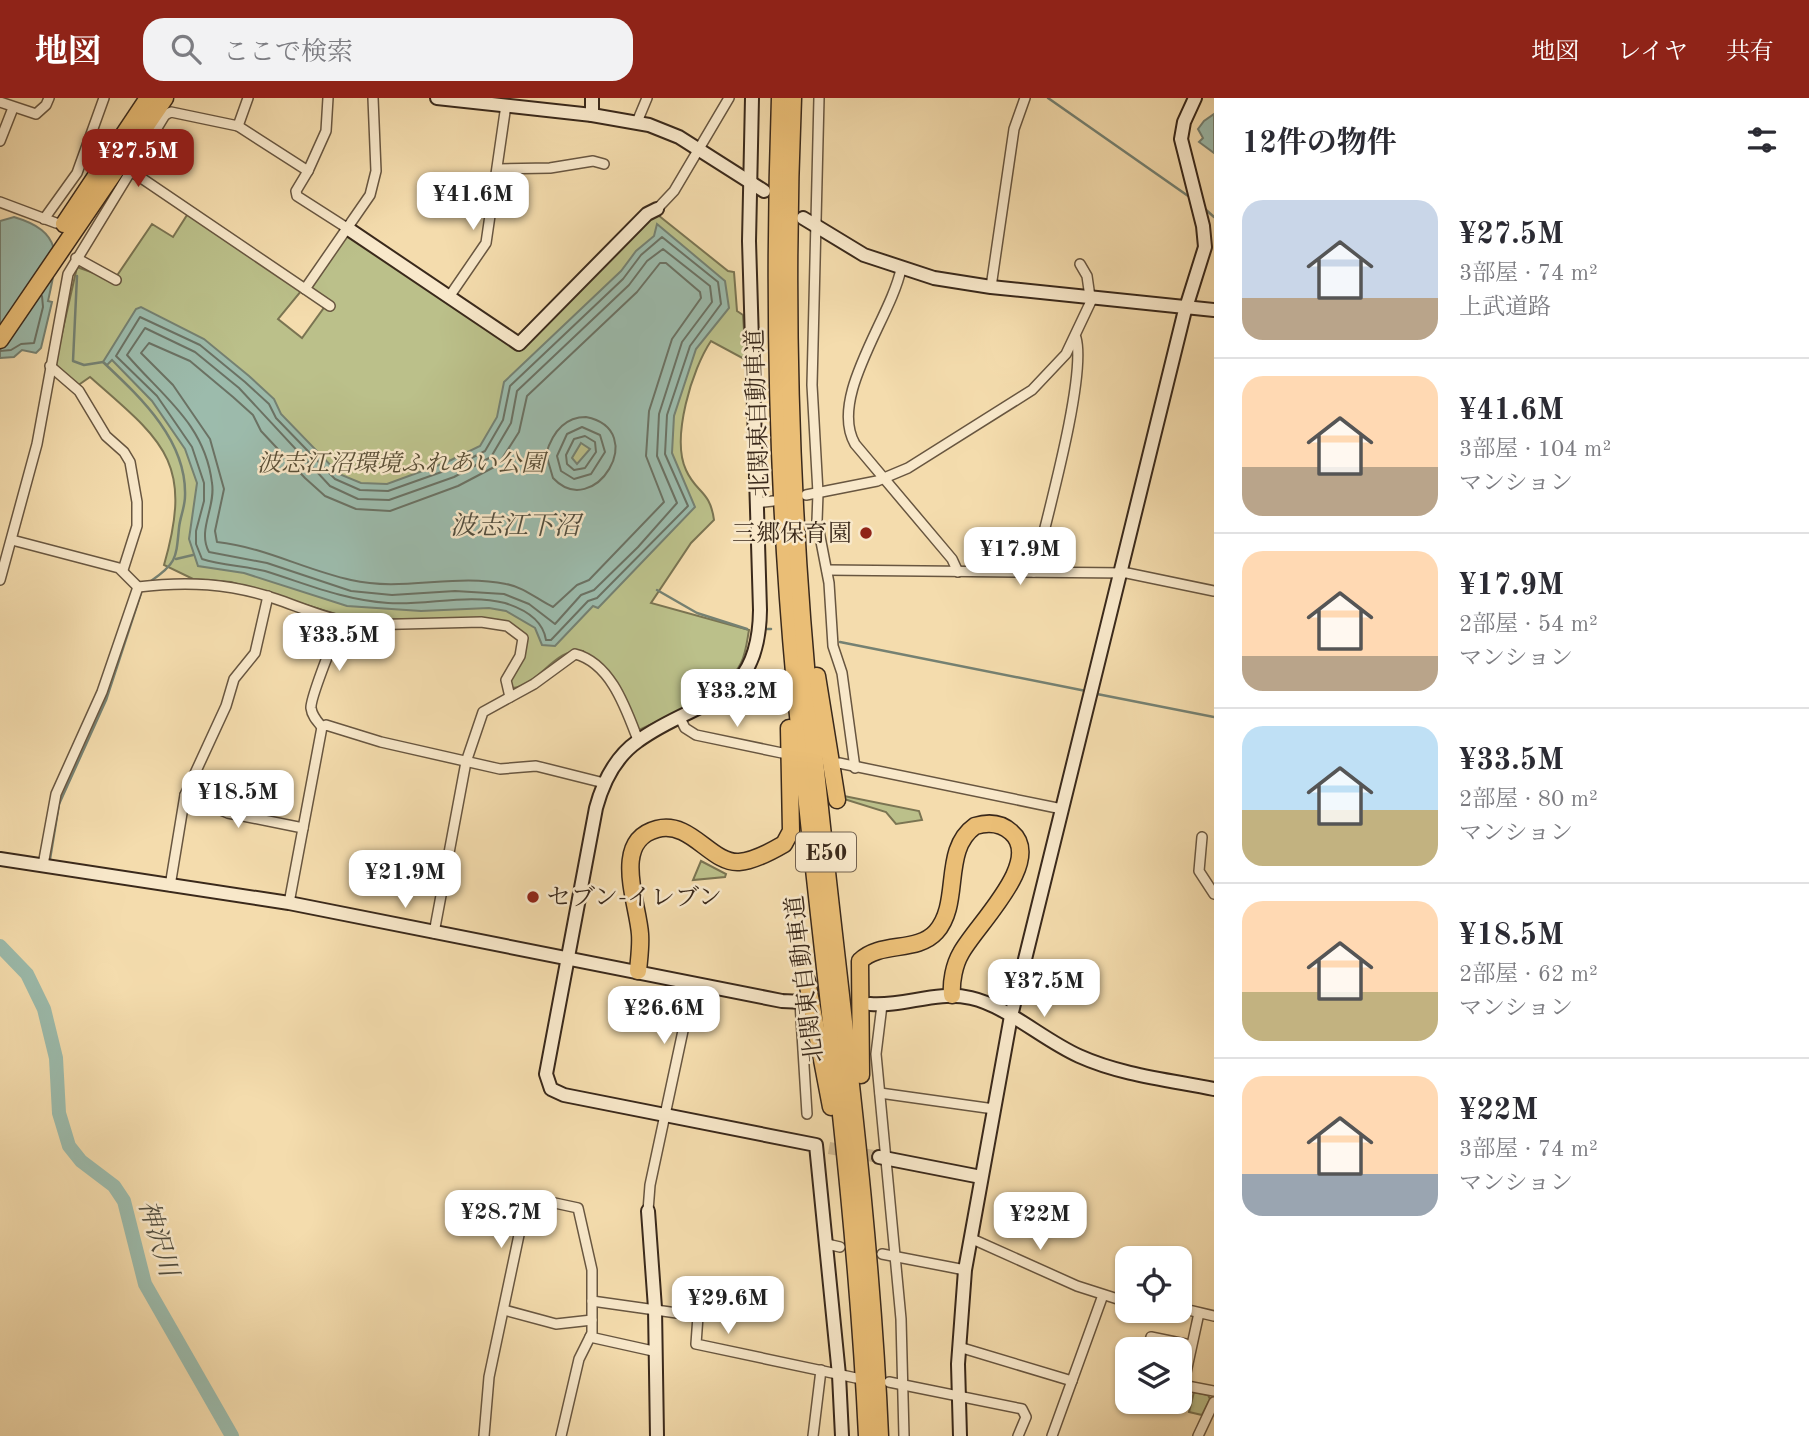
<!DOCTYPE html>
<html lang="ja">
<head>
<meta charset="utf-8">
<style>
  :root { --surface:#fff; --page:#f2f2f3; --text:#2b2b33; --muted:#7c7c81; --line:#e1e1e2; --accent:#8f2418 }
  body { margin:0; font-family:"Old Standard TT","Noto Serif JP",serif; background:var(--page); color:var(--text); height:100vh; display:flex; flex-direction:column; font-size:26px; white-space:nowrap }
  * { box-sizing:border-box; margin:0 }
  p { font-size:23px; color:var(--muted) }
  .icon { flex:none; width:38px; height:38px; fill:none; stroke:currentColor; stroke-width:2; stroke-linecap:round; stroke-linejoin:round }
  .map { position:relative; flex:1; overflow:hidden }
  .details { display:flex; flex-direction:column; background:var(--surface); width:595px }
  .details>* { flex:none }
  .controls { position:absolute; left:1115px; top:1148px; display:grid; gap:14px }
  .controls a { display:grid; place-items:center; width:77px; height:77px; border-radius:14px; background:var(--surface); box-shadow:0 2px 5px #0004; font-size:35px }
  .price { position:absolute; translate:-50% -60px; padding:0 16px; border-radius:14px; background:#fff; color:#222; font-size:23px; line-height:46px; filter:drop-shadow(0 2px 4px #0008) }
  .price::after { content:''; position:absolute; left:50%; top:42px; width:21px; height:16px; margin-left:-10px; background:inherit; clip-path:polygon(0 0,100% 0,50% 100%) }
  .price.selected { background:var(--accent); color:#fff }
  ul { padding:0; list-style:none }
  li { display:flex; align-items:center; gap:21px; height:175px; padding:0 28px }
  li+li { border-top:2px solid var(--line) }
  li span { display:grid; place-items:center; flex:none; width:196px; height:140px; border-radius:21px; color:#555 }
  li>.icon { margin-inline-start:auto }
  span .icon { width:84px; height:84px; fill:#fffc; stroke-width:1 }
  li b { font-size:30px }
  h2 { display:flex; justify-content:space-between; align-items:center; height:84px; padding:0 28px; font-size:30px }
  header { display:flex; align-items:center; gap:42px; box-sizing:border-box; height:98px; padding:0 35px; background:var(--accent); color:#fff }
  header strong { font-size:33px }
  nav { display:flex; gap:38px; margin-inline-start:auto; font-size:24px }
  .search { width:490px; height:63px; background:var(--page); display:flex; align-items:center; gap:18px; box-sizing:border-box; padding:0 24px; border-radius:21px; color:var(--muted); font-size:26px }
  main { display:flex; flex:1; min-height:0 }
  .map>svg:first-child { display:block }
</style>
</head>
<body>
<header>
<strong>地図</strong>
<div class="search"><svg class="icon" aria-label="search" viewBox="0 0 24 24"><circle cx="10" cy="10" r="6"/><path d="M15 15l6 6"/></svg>ここで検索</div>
<nav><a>地図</a><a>レイヤ</a><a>共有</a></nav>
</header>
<main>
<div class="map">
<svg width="1214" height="1338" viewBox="0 0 1214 1338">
  <rect width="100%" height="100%" fill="#f4dcad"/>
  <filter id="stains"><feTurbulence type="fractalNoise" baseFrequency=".00286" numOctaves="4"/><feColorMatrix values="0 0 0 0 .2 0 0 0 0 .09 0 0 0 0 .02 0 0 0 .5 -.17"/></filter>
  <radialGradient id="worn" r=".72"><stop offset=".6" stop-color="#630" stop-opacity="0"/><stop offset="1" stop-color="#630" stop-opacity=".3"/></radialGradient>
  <!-- green -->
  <g fill="#bbc08a" stroke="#7a7452" stroke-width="2">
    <path d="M189,114l113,78 -24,29 24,19 26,-36 -17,-11 -1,-4 36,-53 172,116 133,-134 7,-1 70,56 6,1 3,39 6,4 3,45 -35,-19c-19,28 -40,97 -25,129 10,23 24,20 28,50l-23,23 -40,60 98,27c-2,11 -3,23 -8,33 -18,36 -71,51 -104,68l-16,-42 -38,-38c-28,-4 -44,35 -71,37l-2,-7 16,-45 -18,-12 -22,-6 -52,3 -85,-3 -118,-36 -38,-3 -29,-14c30,-104 -1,-124 -74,-188l-13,9 -22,-22 22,-97 28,10h11l36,-53 21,13z"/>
    <polygon points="844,698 919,713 922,722 896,726 886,714 844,701"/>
    <polygon points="701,763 726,776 725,779 693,782"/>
    <polygon points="1194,1294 1208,1297 1210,1301 1202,1317 1189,1314"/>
  </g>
  <!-- water -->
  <g fill="#9cbbac" stroke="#758172" stroke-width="2" fill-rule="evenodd">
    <polygon points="1214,16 1214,55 1199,44 1203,40 1198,31 1204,23"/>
    <path d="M14,119c50,15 44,39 34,84l4,1 -11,46 -5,5 -14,-3 -8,7 -14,1v-137z"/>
    <path d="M657,126l68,57 4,27 -33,41 -22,67 -2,37 23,54 -97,101 -5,-2 -38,40 -13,-1 -7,-17 -29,-17 -17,-3 -68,3 -74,-5 -103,-33 -46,-7 -9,-27 8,-56 -12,-34 -33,-48 -40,-41 -5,5 -4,-3 33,-53 5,-2 63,32 45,37 25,23 7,15 58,60 22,9 26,1 60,-22 33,-16 17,-29 7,-35 117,-111 15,-20 18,-15zM581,345l9,6 -13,15 -5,-6z"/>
  </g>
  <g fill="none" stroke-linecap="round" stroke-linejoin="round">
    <!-- shore -->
    <g stroke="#6b7264" stroke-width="2">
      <path d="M662,139l56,45 3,22 -31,42 -23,69 -2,39 23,52 -91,92 -9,3 -37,39h-5c-3,-20 -22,-31 -41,-37 -37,-10 -79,3 -117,0 -45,-3 -81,-19 -123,-32 -21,-5 -45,-6 -63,-12l-6,-15v-13l8,-30v-18l-12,-36 -35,-51 -41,-40 24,-39 60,28 45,37 24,22 7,14 59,61 25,11 28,1 62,-22 35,-18 18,-31 7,-34 113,-107 18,-24z"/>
      <path d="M663,151l47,37 2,16 -30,40 -23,72 -2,42 20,47 -39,44 -44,43 -13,5 -26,29 -26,-20 -25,-10 -49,-3 -63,4 -41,-4 -84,-28 -58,-11c-12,-22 7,-45 3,-69 -7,-59 -50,-87 -85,-128l18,-27 50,24 44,36 91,98 28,13 31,1 65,-23 37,-20 20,-34 6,-32 112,-106 18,-24z"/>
      <path d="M660,165h6l34,29 1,6 -29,41 -23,72 -3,45 18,46 -75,78 -12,5 -24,22c-15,-7 -29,-20 -47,-23 -51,-11 -103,8 -155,-4 -46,-10 -87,-33 -134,-38l-2,-11 9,-42 -14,-50 -37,-54 -32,-32 8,-10 41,18 43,36 20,18 8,16 44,47 20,18 31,13 34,2 68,-25 40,-21 21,-33 8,-36 110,-104z"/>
      <polyline points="0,253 11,252 21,246 34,245 43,209 42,198"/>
      <path d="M586,319c65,13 8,105 -33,61l-7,-24c6,-20 17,-37 40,-37z"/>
      <polygon points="582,329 600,337 605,354 591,376 574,381 561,373 557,358 567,336"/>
      <polygon points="585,338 595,344 596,354 585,370 574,372 567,366 566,357 574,341"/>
    </g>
    <!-- stream -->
    <g stroke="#758172" stroke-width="2.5">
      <polyline points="1048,0 1191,100"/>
      <polyline points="1205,111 1214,119"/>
      <path d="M77,178l-4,85 11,4 19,-3c37,35 84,78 82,134 0,11 -5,21 -6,32 -3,30 -2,35 -28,53"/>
      <polyline points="176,461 193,457"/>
      <polyline points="657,492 697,515 747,531"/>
      <polyline points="765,531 771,531"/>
      <polyline points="840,544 1086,593"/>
      <polyline points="1097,596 1214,619"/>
      <polyline points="50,761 59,706 106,602 141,495"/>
    </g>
    <!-- river -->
    <polyline stroke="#9cbbac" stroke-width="14" points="0,848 27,876 44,911 56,960 59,1015 69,1048 81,1063 114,1088 124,1103 145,1186 232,1338"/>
    <!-- secondary-tunnel -->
    <polyline stroke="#cfb890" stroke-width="12" stroke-dasharray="12 6" stroke-linecap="butt" points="829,1050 879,1059"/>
    <!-- street casing -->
    <g stroke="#685640" stroke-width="12">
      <g id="street">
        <polyline points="819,0 812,287 818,395 817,423 829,485 833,548 842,575 855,670"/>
        <polyline points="0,4 36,16 46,7 49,0"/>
        <polyline points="162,15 165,17 171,14 238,28 308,73 296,93 297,98 347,130"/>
        <polyline points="637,24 647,0"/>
        <polyline points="238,28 248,0"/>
        <polyline points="0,43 13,10"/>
        <polyline points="499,71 550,70 593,63 604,66"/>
        <polyline points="131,73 305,191 370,97 376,73 373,0"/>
        <polyline points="308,73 326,33 328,0"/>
        <polyline points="0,104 56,125"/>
        <polyline points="657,111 674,93 729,0"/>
        <polyline points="44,121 77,75 104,0"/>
        <polyline points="76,160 116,182"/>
        <polyline points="1080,166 1087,178 1090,199"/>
        <path d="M901,171c-10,49 -73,128 -46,175l97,115 6,13"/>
        <polyline points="991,189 1014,31 1025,0"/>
        <polyline points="305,191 330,208"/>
        <polyline points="449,199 486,145 506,7"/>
        <polyline points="50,268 79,293 106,338 124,354 130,364 137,404 137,428 123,472"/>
        <polyline points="806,397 877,383 908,370 1032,292 1066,256 1093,199"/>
        <polyline points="756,405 773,403"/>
        <polyline points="12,442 119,470 138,489"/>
        <polyline points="827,472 1127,475 1214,493"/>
        <path d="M1034,474c11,-48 53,-195 42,-234"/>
        <polyline points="0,482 37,346 68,176 165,17"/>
        <path d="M138,489c48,-6 92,-4 138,12 29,10 56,22 87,26l118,-3 26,4 16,12 -3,18 -14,24 4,17"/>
        <polyline points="680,620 685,630 696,637 782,655"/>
        <path d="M322,629c-5,-6 -10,-11 -11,-19 -1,-10 24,-71 30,-86"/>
        <polyline points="839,665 1062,711"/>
        <polyline points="185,697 228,715 303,730"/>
        <polyline points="1202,739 1199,773 1214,796"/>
        <polyline points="43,767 56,696 102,594 138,489"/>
        <polyline points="170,788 185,697 226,608 234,581 255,555 268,498"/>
        <polyline points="289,805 322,629 326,627 381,644 500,671 536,668 604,685"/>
        <path d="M434,835l32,-171 17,-50 51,-28 41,-30c36,9 51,55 63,86"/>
        <polyline points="800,904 807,1016"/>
        <polyline points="882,907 876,956 901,1221 904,1338"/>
        <polyline points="880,995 994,1011"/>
        <polyline points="648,1113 650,1087 693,886"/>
        <polyline points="970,1140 1077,1188 1127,1204"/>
        <polyline points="827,1146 840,1149"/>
        <polyline points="882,1156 965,1172"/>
        <polyline points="592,1203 698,1218 696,1246 856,1280"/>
        <polyline points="1180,1210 1214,1218"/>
        <polyline points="504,1212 556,1226 592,1222"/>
        <polyline points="590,1239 653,1253"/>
        <polyline points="959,1249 1072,1283"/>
        <polyline points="1148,1251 1151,1239 1190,1247"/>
        <polyline points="889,1284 1022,1311 1026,1319 1018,1338"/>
        <polyline points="1182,1287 1214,1293"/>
        <polyline points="1180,1302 1199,1215"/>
        <polyline points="1138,1304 1178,1310 1179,1304"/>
        <polyline points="484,1338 489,1279 527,1099 578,1110 592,1172 592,1235 579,1261 561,1338"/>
        <polyline points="813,1338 821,1272"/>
        <polyline points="1052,1338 1103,1197"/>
        <polyline points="1198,1338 1214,1304"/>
      </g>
    </g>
    <!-- secondary casing -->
    <g stroke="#3a291b" stroke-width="16">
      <g id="secondary">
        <polyline points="437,0 592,17 649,27 679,39 764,93"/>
        <path d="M752,0l-3,143 11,369c-1,97 -62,87 -122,131 -23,16 -35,41 -42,67l-50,266 5,15 13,6 252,50 23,230 3,61"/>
        <polyline points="592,17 592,0"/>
        <polyline points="803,120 864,157 934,180 991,189 1214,212"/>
        <polyline points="347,130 519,246 647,116 657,111"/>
        <polyline points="0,761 289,805 782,903 804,904"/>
        <path d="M870,906c35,3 65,-14 101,-6 36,8 72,42 108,58 42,19 90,24 135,33"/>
        <polyline points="879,1059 981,1079"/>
        <polyline points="648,1113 655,1210 657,1338"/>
        <polyline points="960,1338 958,1266 965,1172 1011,918 1184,216 1205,149 1203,128 1181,41 1184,24 1195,0"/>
      </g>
    </g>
    <!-- highway casing -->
    <g stroke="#3a291b" stroke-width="19">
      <g id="highway">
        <path d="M780,0c-7,195 -3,391 15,586 23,251 60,500 72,752"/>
        <path d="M793,0c-9,211 -2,423 19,633 23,235 58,469 68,705"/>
        <polyline points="64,126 148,0"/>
        <polyline points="0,242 165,0"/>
        <polyline points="817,578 837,702"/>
        <path d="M638,873c1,-12 3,-25 2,-37 -2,-31 -29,-93 17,-105 34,-9 54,35 82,33 15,-1 33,-11 45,-18l7,-13 -2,-103"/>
        <polyline points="807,883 831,1009"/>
        <path d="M861,977l-1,-114c20,-20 57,-8 76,-29 26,-29 5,-82 39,-106 13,-4 26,-3 36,6 34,29 -35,93 -50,121 -7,12 -10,29 -9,42"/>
      </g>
    </g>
    <!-- street -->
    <use href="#street" stroke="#f8e8ca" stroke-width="9"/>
    <!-- secondary -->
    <use href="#secondary" stroke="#f8e8ca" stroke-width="12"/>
    <!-- highway -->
    <use href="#highway" stroke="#eabe76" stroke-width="16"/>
  </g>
  <!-- markers -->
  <g fill="#8f2418" stroke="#f8e8ca" stroke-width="2.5">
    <circle cx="866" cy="435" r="7"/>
    <circle cx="533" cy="799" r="7"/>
  </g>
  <g text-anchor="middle" stroke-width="5" stroke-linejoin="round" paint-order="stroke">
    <!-- shield labels -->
    <rect fill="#f8e8ca" stroke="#736250" stroke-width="2" x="796" y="734.5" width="60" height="39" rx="5"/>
    <g font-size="23" font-weight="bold" fill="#3a291b">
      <text x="826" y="762">E50</text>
    </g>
    <!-- street labels -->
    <g font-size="24" fill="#3a291b" stroke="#f8e8ca">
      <text transform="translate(757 315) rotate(-92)" y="8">北関東自動車道</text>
      <text transform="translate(804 881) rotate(-97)" y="8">北関東自動車道</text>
    </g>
    <!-- park labels -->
    <g font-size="24" font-style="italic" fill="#5a4f37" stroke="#f8e8ca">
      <text x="401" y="373">波志江沼環境ふれあい公園</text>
    </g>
    <!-- poi labels -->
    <g font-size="24" fill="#3a291b" stroke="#f8e8ca" text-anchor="end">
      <text x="852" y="443">三郷保育園</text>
      <text x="547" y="807" text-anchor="start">セブン-イレブン</text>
    </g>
    <!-- water labels -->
    <g font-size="26" font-style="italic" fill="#524e3f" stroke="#f8e8ca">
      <text x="515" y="436">波志江下沼</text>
      <text transform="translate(159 1140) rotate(73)" y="9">神沢川</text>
    </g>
  </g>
  <rect width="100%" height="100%" filter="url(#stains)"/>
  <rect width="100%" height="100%" fill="url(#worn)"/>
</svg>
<div class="controls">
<a><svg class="icon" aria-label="locate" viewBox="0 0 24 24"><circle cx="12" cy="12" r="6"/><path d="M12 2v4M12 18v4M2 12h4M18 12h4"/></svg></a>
<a><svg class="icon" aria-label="layers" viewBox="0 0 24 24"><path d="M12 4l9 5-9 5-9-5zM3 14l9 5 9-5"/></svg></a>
</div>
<b class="price selected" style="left:138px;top:91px">¥27.5M</b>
<b class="price" style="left:473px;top:134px">¥41.6M</b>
<b class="price" style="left:1020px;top:489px">¥17.9M</b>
<b class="price" style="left:339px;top:575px">¥33.5M</b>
<b class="price" style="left:737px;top:631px">¥33.2M</b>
<b class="price" style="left:238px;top:732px">¥18.5M</b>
<b class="price" style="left:405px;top:812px">¥21.9M</b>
<b class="price" style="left:1044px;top:921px">¥37.5M</b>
<b class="price" style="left:664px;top:948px">¥26.6M</b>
<b class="price" style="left:501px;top:1152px">¥28.7M</b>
<b class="price" style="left:1040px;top:1154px">¥22M</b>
<b class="price" style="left:728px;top:1238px">¥29.6M</b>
</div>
<section class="details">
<h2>12件の物件<svg class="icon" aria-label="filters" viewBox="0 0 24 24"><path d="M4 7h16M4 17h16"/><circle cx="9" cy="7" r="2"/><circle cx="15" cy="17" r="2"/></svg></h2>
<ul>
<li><span style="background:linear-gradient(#c9d6e8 70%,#b9a48a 0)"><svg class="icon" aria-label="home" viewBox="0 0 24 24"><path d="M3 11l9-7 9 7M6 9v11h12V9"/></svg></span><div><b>¥27.5M</b><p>3部屋 · 74 m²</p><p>上武道路</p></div></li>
<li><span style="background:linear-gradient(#ffd9b3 65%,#b9a48a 0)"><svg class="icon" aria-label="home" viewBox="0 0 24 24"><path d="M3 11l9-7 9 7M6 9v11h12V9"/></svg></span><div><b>¥41.6M</b><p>3部屋 · 104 m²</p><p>マンション</p></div></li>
<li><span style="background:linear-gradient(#ffd9b3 75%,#b9a48a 0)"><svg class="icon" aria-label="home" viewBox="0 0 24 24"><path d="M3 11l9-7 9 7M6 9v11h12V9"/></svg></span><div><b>¥17.9M</b><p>2部屋 · 54 m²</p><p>マンション</p></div></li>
<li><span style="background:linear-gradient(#bfe0f5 60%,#c2b280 0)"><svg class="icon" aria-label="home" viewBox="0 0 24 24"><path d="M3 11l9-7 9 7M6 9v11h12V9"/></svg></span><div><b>¥33.5M</b><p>2部屋 · 80 m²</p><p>マンション</p></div></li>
<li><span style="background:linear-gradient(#ffd9b3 65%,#c2b280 0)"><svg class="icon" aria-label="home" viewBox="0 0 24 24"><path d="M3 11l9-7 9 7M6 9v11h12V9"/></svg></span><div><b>¥18.5M</b><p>2部屋 · 62 m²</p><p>マンション</p></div></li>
<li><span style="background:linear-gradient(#ffd9b3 70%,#9aa5b1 0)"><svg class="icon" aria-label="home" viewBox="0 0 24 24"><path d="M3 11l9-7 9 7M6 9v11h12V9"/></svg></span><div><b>¥22M</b><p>3部屋 · 74 m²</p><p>マンション</p></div></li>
</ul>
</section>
</main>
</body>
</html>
